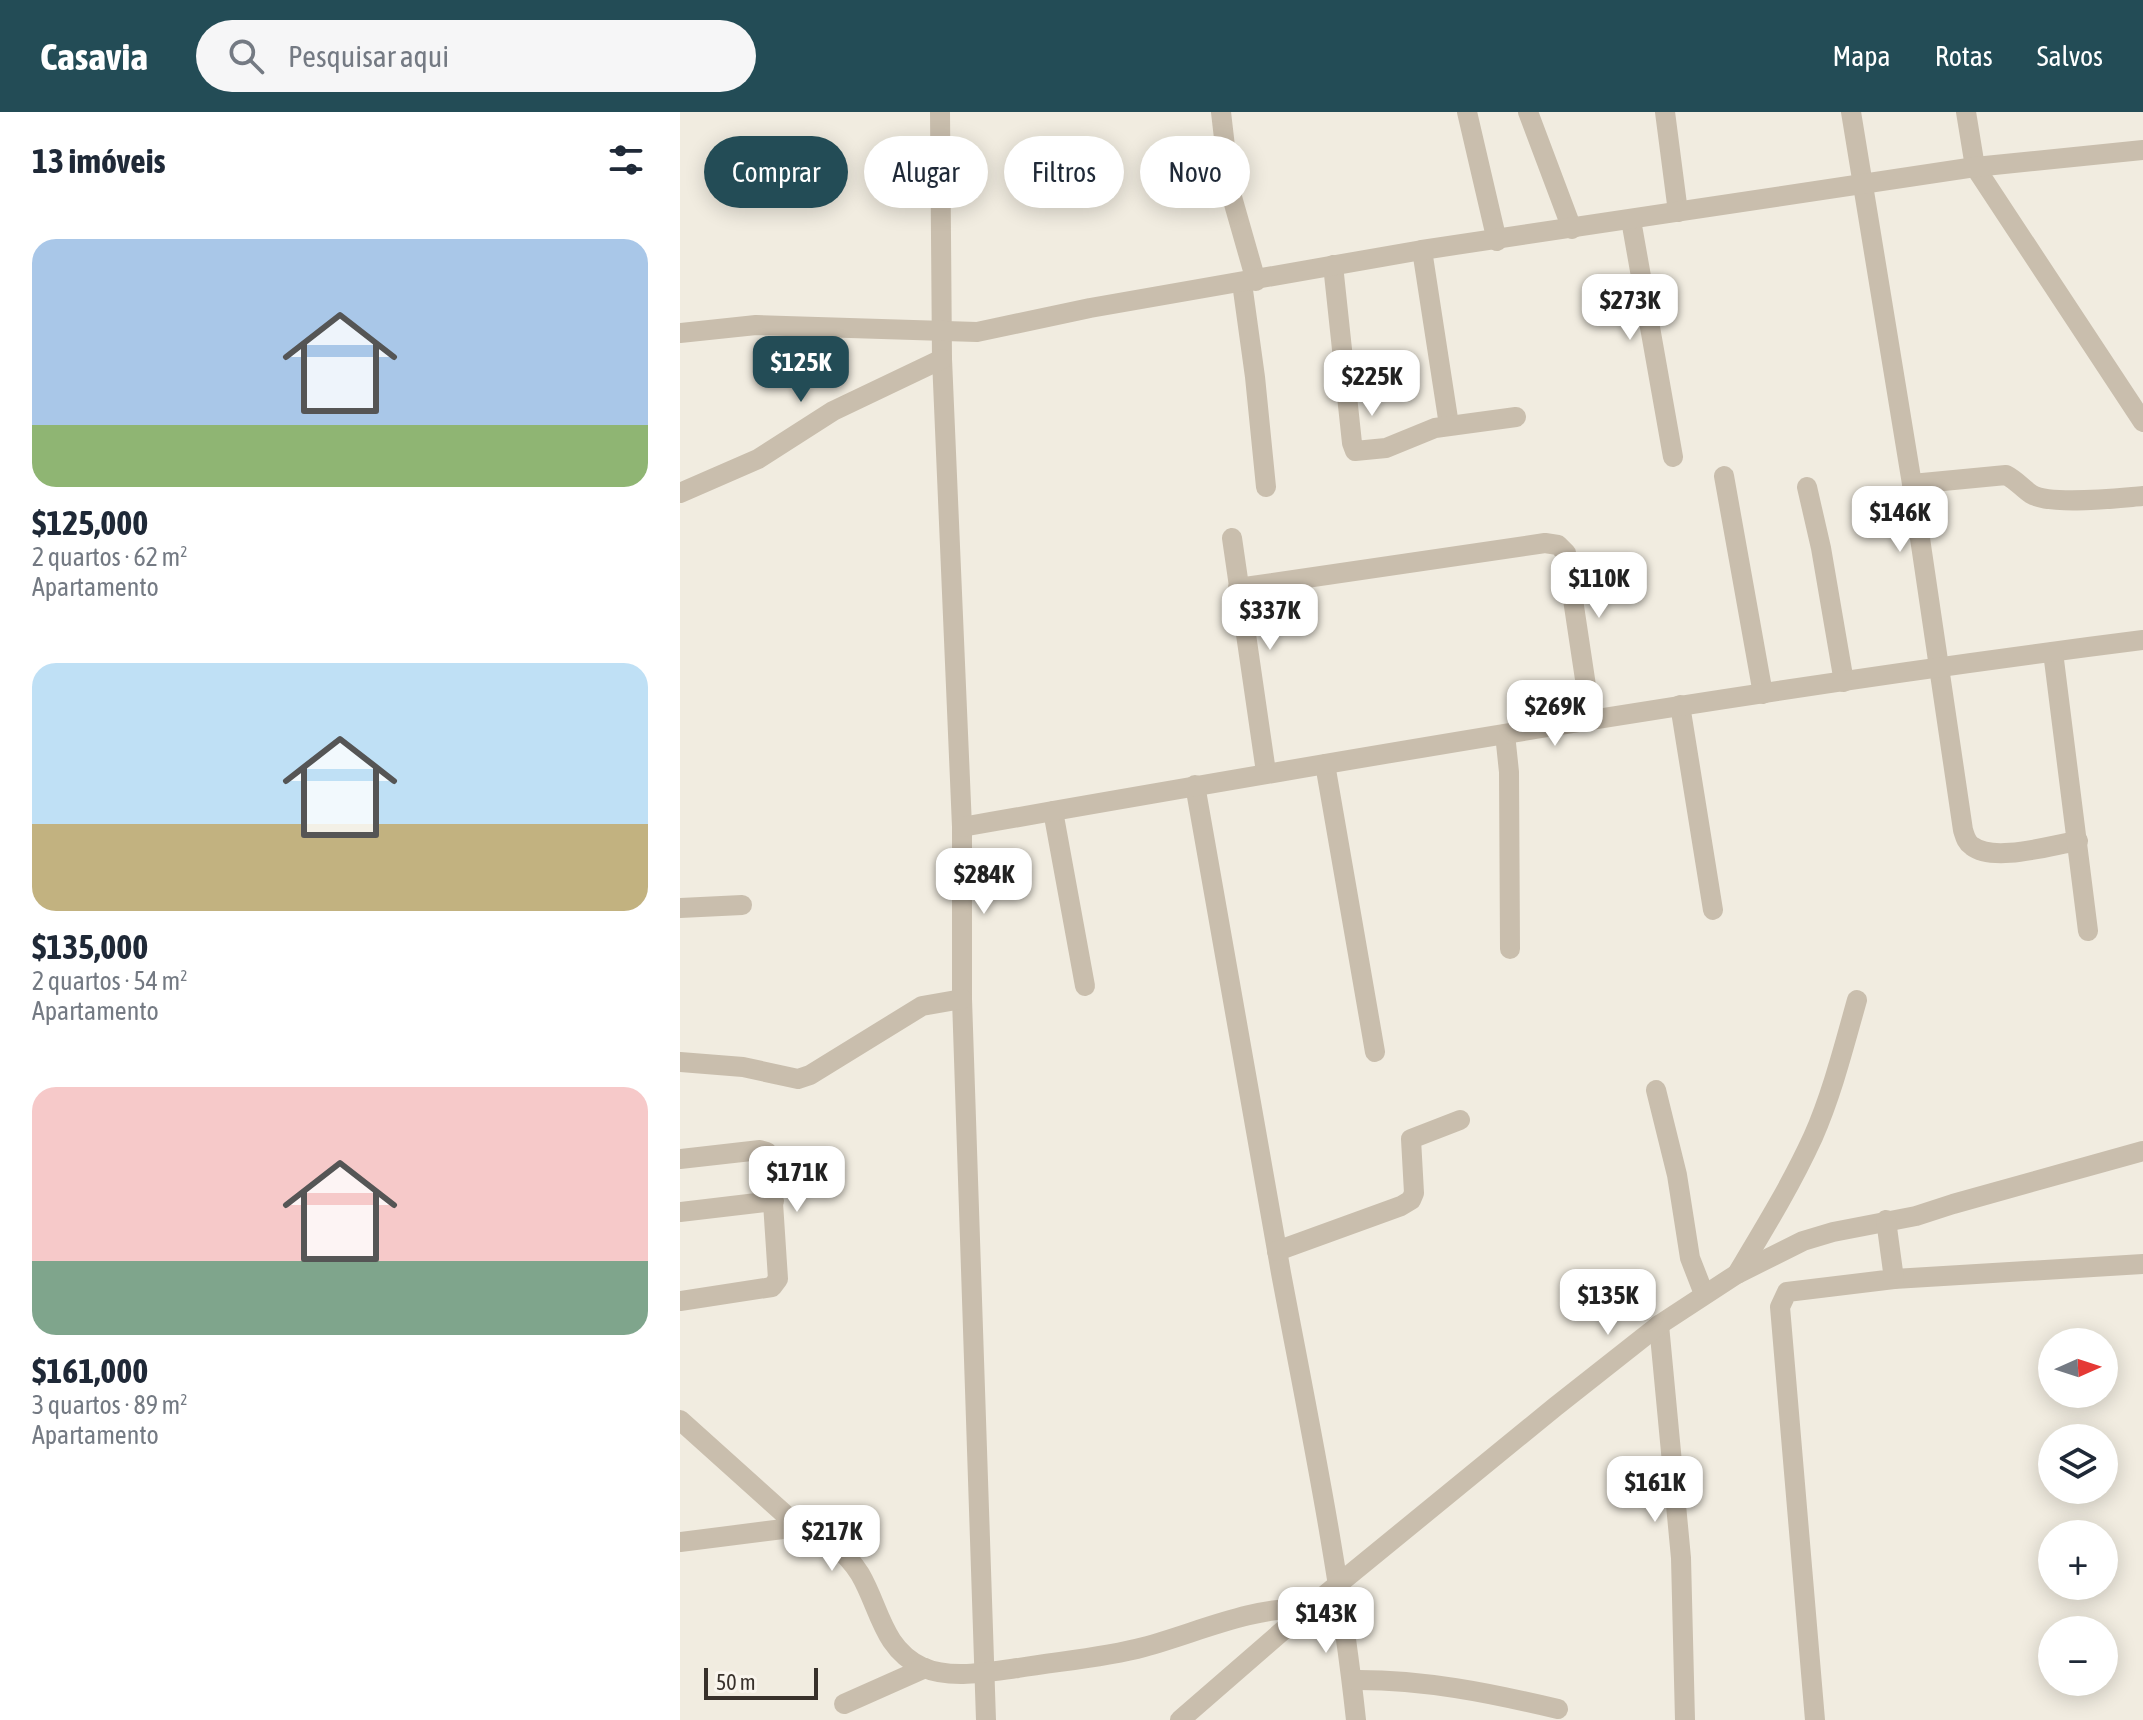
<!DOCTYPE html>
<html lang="pt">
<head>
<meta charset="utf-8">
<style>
  :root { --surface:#fff; --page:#f6f6f7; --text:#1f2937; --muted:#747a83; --accent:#234c56 }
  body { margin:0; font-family:"Asap Condensed",sans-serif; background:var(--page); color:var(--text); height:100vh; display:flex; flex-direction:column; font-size:30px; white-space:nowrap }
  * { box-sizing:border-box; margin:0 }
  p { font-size:26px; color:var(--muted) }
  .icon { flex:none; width:44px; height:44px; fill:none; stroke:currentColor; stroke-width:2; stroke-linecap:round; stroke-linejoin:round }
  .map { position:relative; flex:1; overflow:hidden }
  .panel { display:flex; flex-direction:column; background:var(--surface); width:680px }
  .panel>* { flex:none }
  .top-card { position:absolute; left:24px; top:24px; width:760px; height:72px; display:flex; gap:16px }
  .needle { width:52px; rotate:87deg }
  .buttons { position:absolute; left:1358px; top:1216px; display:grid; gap:16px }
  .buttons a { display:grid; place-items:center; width:80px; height:80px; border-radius:50%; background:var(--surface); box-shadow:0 4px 20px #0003; font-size:40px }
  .scale { position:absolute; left:24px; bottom:20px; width:114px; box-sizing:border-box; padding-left:8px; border:4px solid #38312b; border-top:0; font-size:22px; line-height:28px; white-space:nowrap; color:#38312b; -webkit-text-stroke:6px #f9f5ed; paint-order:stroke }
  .price { position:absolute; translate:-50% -68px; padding:0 18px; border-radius:16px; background:#fff; color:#222; font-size:26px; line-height:52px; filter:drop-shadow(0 2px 4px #0008) }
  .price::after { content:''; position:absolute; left:50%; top:48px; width:24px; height:18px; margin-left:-12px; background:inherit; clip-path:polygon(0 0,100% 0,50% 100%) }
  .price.selected { background:var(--accent); color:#fff }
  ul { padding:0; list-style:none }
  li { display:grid; align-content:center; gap:16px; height:424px; padding:0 32px }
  li span { display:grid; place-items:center; height:248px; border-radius:24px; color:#555 }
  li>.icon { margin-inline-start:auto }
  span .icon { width:144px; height:144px; fill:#fffc; stroke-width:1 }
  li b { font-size:34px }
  h2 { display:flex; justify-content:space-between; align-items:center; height:96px; padding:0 32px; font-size:34px }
  .pill { padding:0 28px; border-radius:36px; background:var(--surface); box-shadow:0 4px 20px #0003; font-size:28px; line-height:72px }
  .pill.selected { background:var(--accent); color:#fff }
  header { display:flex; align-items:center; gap:48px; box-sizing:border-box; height:112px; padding:0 40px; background:var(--accent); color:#fff }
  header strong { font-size:38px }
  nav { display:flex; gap:44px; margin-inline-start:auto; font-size:28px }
  .search { width:560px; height:72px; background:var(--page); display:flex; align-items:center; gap:20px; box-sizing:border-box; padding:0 28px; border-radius:44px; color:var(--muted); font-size:30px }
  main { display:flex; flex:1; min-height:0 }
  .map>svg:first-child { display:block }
</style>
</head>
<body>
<header>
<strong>Casavia</strong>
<div class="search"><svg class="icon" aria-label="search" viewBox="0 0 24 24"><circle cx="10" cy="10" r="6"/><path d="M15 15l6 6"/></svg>Pesquisar aqui</div>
<nav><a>Mapa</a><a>Rotas</a><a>Salvos</a></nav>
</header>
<main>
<section class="panel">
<h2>13 imóveis<svg class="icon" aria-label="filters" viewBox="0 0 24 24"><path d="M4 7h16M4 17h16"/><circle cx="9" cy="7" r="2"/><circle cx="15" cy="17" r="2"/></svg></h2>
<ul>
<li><span style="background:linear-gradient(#a9c7e8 75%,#8fb573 0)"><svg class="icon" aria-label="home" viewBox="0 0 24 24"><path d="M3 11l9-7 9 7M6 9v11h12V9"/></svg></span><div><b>$125,000</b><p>2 quartos · 62 m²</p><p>Apartamento</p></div></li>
<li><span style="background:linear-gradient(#bfe0f5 65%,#c2b280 0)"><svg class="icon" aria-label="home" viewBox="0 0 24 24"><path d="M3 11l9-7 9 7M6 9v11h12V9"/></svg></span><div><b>$135,000</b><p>2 quartos · 54 m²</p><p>Apartamento</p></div></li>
<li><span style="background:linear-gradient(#f6c9c9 70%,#7fa58c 0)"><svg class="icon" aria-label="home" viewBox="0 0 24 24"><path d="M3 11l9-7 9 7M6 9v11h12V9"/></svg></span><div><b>$161,000</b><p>3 quartos · 89 m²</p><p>Apartamento</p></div></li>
</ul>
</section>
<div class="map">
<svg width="1463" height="1608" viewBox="0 0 1463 1608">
  <rect width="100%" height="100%" fill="#f1ece0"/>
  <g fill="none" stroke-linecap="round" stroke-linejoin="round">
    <!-- minor -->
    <g stroke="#c9bead" stroke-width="20">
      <polyline points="260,0 262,247 282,715 282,887 306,1608"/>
      <polyline points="541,0 550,78 576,169"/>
      <polyline points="787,0 817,129"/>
      <polyline points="848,0 892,117"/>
      <polyline points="985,0 998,100"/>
      <path d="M1171,0l61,372 51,346c2,6 3,12 9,16 22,17 79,-1 106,-5"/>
      <polyline points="1286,0 1295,55 1463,310"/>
      <polyline points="951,108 993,345"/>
      <polyline points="742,138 769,313"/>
      <polyline points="653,153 672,331 675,339 706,336 755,316 836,305"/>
      <polyline points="562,171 575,265 586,375"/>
      <polyline points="0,221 76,213 297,220 410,196 742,138 1295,55 1463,38"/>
      <polyline points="1044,364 1083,582"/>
      <path d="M1232,372l94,-9c10,5 16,13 25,19 20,12 87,4 112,2"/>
      <polyline points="1127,375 1141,436 1164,570"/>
      <polyline points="0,381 78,347 153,299 262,247"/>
      <polyline points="552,426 586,660"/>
      <polyline points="558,476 865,431 878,433 886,441 911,607"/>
      <polyline points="1373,540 1408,819"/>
      <polyline points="1000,593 1033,798"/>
      <polyline points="825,622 829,660 830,837"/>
      <polyline points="645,652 695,940"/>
      <path d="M515,673c28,163 56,326 86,488 28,149 59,297 75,447"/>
      <polyline points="373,699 405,874"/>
      <path d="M282,715c393,-69 785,-137 1181,-187"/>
      <polyline points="0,796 62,793"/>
      <polyline points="0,950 63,955 118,967 130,963 242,894 282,887"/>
      <polyline points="976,978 997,1063 1010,1146 1024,1182"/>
      <polyline points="0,1047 80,1038 87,1040 90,1045 98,1167 92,1175 0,1189"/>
      <polyline points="0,1100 94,1089"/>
      <polyline points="597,1139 721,1094 731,1088 734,1081 731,1027 780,1008"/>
      <path d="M1057,1162c27,-45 54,-89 76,-137 19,-43 31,-91 44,-137"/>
      <polyline points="1214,1167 1463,1152"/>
      <polyline points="979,1213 1001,1446 1005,1608"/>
      <path d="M0,1308l119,107c24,8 47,24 61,47 20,34 22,74 62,93 29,13 66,5 96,1 42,-7 85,-10 126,-21 55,-15 106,-40 165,-39"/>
      <polyline points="0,1430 119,1415"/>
      <path d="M672,1568c70,-1 138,13 206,29"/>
      <polyline points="164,1592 245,1556"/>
      <polyline points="500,1608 629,1496 875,1295 979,1213 1057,1162 1123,1129 1153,1120 1236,1104 1273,1092 1463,1039"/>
      <polyline points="1135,1608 1100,1195 1107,1180 1214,1167 1206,1108"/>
    </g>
  </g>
</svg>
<div class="buttons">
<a><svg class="needle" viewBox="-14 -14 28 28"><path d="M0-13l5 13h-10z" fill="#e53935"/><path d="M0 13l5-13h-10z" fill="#747a83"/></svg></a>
<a><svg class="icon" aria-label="layers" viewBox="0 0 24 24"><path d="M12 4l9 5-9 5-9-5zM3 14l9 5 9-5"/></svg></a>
<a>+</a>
<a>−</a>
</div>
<div class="scale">50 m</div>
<b class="price" style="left:950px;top:230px">$273K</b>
<b class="price selected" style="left:121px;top:292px">$125K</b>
<b class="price" style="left:692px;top:306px">$225K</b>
<b class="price" style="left:1220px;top:442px">$146K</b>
<b class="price" style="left:919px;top:508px">$110K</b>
<b class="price" style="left:590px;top:540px">$337K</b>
<b class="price" style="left:875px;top:636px">$269K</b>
<b class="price" style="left:304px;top:804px">$284K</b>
<b class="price" style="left:117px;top:1102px">$171K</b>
<b class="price" style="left:928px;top:1225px">$135K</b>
<b class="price" style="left:975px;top:1412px">$161K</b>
<b class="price" style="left:152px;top:1461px">$217K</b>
<b class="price" style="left:646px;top:1543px">$143K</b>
<div class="top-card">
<a class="pill selected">Comprar</a>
<a class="pill">Alugar</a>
<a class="pill">Filtros</a>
<a class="pill">Novo</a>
</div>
</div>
</main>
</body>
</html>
